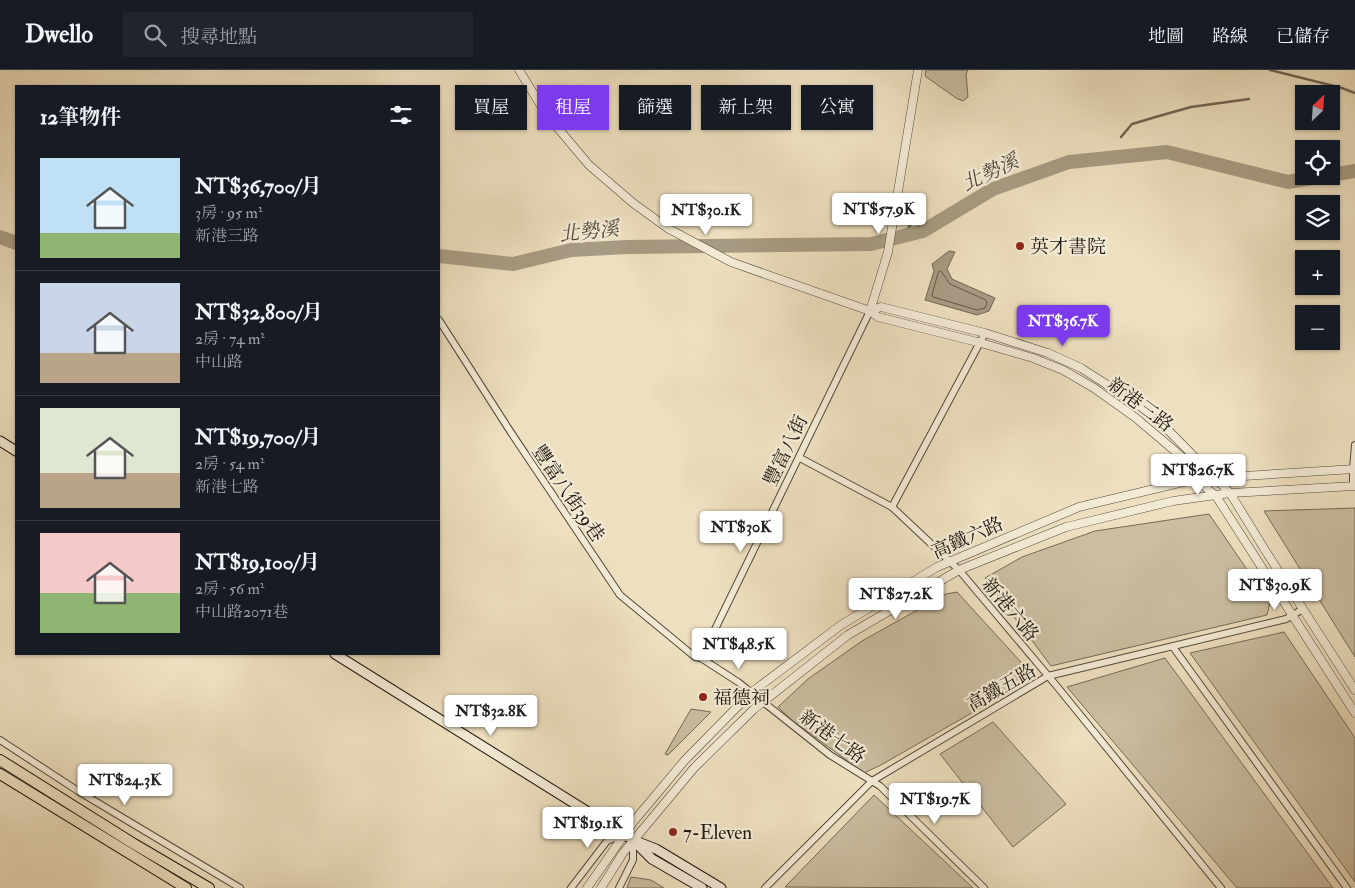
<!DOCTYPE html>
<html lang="zh-TW">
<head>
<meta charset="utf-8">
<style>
  :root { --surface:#171b24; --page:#20242c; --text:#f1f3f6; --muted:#9ea1a6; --line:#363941; --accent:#7c3aed }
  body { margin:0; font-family:"IM FELL Double Pica","Noto Serif TC",serif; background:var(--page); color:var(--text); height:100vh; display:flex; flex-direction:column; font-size:19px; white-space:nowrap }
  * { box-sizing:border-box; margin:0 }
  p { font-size:16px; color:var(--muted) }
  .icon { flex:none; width:28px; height:28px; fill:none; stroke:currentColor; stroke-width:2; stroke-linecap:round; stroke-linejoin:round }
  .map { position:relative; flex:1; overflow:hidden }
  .side { position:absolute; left:15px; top:15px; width:425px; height:570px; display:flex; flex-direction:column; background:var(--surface); border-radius:0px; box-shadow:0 1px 4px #0004 }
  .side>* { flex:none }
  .hud { position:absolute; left:455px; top:15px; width:475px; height:45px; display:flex; gap:10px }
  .needle { width:32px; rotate:25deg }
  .fabs { position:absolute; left:1295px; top:15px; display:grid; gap:10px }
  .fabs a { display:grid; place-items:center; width:45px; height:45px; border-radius:0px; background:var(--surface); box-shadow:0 1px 4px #0004; font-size:25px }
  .price { position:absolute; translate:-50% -42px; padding:0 11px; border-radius:5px; background:#fff; color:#222; font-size:16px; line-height:32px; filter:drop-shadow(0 1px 2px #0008) }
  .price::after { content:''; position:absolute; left:50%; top:30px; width:15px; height:11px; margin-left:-8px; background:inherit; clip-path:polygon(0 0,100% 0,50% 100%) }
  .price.active { background:var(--accent); color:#fff }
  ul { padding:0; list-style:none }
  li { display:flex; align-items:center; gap:15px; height:125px; padding:0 25px }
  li+li { border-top:1px solid var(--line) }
  li span { display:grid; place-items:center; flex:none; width:140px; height:100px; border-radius:0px; color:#555 }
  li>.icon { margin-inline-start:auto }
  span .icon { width:60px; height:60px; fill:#fffc; stroke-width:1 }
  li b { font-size:21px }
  h2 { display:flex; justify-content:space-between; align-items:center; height:60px; padding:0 25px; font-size:21px }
  .tag { padding:0 18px; border-radius:0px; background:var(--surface); box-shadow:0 1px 4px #0004; font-size:18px; line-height:45px }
  .tag.active { background:var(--accent); color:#fff }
  header { display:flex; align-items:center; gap:30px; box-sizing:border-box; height:70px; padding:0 25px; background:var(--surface); border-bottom:1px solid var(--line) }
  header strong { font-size:24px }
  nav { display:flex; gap:28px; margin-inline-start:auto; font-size:18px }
  .search { width:350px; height:45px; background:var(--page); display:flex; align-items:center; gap:12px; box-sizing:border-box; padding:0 18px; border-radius:0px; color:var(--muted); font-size:19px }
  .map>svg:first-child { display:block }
</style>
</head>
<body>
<header>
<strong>Dwello</strong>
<div class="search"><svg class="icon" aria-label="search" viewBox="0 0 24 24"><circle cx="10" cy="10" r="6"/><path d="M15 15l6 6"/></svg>搜尋地點</div>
<nav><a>地圖</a><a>路線</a><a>已儲存</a></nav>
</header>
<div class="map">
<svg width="1355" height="818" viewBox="0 0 1355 818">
  <rect width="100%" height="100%" fill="#eddfbf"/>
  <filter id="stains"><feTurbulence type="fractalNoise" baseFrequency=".004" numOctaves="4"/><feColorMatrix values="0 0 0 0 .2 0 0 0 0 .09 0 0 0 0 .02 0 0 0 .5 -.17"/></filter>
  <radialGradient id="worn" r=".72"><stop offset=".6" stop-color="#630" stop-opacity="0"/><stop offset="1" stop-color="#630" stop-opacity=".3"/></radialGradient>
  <!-- green -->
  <g fill="#cabda1" stroke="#746a57">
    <polygon points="926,0 968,0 966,4 968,27 963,31 956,28 925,6"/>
    <polygon points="1355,438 1355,587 1264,441"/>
    <polygon points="1209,444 1270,533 1267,545 1051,596 985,508 1022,487 1095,461"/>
    <polygon points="957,522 1029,601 1024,613 881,695 864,703 793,651 778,637 808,609 862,571 946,524"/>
    <polygon points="1284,562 1355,668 1355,812 1190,583"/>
    <polygon points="1165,588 1333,818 1237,818 1067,617"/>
    <polygon points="691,639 711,642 668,685 665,684"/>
    <polygon points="993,652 1066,734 1013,777 940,684"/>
    <polygon points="874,725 973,818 785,817"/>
    <polygon points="631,807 651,810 664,818 627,818"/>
  </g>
  <!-- water -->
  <polygon fill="#a79b82" stroke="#716653" points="949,181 955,182 947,199 952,209 995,228 989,241 977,245 925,230 934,201 932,194"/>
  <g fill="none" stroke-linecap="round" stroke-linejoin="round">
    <!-- shore -->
    <polygon stroke="#635848" stroke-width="1" points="941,201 950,214 986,230 987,233 985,238 977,240 933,227 932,225 938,203"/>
    <!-- stream -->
    <g stroke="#716653" stroke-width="2.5">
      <polyline points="1270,0 1342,18 1355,23"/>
      <polyline points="1121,67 1132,54 1159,46 1191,37 1249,29"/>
      <polyline points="903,166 913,151"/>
    </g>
    <!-- river -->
    <g stroke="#a79b82" stroke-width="14">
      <polyline points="1331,105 1355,101"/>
      <polyline points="0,167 16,173"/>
      <polyline points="439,186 513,194 571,180 628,177 871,174 923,161 993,119 1069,92 1167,82 1288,112 1323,106"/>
    </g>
    <!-- minor casing -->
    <g stroke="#52483a" stroke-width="8">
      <g id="minor">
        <polyline points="439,250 510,361 620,525 695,587 701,588 738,612 830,685 880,716 984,818"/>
        <polyline points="800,388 892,437 959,500 1055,614 1221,818"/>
        <polyline points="1353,416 1353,399 1355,375"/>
        <polyline points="892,437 985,263"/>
        <polyline points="1173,577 1347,818"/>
        <polyline points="701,588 870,241"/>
        <polyline points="0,670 78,721 240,818"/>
        <polyline points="571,818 607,771 624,764"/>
        <polyline points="619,818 633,790 633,770"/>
        <polyline points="765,818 872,711 1048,606 1286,549 1303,539"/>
      </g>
    </g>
    <!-- tertiary casing -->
    <g stroke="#52483a" stroke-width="9">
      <g id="tertiary">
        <polyline points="519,0 546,44 589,95 633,133 669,159 731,192 870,241 878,247 981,273 1033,288 1063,300 1094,318 1136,348 1182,387 1196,409 1216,426 1355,643"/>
        <polyline points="870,241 881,237 985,263 1048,283 1081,298 1106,314 1163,355 1230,423 1265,480 1355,620"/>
        <polyline points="870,241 888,182 918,0"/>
        <polyline points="587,818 634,751 685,690 752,622 841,555 937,497 1079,437 1196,409 1355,399"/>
        <polyline points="601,818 623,783 694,698 754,639 848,565 959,500 1066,457 1173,431 1230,423 1355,416"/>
      </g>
    </g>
    <!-- secondary casing -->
    <g stroke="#1f160d" stroke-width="11">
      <g id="secondary">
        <polyline points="0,371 16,381"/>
        <polyline points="335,584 633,770 656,779 721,818"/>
        <polyline points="635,772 652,789 702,818"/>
      </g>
    </g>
    <!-- trunk casing -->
    <g stroke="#1f160d" stroke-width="12">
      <g id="trunk">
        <polyline points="0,690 134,774 209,818"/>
        <polyline points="0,704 186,818"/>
      </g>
    </g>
    <!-- minor -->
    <use href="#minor" stroke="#f3ead5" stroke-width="6"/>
    <!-- tertiary -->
    <use href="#tertiary" stroke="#f3ead5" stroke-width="8"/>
    <!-- secondary -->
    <use href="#secondary" stroke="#f3ead5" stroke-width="9"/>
    <!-- trunk -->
    <use href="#trunk" stroke="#eddfbf" stroke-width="10"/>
  </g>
  <!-- markers -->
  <g fill="#8f2418" stroke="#f3ead5" stroke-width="2">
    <circle cx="1020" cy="176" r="5"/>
    <circle cx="703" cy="627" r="5"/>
    <circle cx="673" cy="762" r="5"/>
  </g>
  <g text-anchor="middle" stroke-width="4.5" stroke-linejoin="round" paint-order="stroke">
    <!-- poi labels -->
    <g font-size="19" fill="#1f160d" stroke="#f3ead5" text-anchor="start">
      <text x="1030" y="183">英才書院</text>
      <text x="713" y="634">福德祠</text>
      <text x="683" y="769">7-Eleven</text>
    </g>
    <!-- street labels -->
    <g font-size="19" fill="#1f160d" stroke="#f3ead5">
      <text transform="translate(1141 334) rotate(37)" y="7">新港三路</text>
      <text transform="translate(785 380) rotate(-64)" y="7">豐富八街</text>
      <text transform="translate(569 423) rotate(56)" y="7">豐富八街39巷</text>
      <text transform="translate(967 467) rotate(-24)" y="7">高鐵六路</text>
      <text transform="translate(1011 539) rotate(50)" y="7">新港六路</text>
      <text transform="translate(1001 617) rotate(-30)" y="7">高鐵五路</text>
      <text transform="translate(833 666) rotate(36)" y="7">新港七路</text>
    </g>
    <!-- water labels -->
    <g font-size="20" font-style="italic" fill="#554b3c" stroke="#f3ead5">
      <text transform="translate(990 102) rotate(-25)" y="7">北勢溪</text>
      <text transform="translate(589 161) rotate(-6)" y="7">北勢溪</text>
    </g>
  </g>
  <rect width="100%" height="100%" filter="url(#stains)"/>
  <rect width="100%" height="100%" fill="url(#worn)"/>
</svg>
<div class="fabs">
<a><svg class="needle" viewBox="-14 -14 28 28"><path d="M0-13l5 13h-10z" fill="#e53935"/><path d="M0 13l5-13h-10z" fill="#9ea1a6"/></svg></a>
<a><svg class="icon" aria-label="locate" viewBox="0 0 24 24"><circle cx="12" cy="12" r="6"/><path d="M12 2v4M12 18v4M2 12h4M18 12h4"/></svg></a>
<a><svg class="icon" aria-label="layers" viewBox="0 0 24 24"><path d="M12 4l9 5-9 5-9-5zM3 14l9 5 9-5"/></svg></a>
<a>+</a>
<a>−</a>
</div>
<b class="price" style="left:879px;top:165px">NT$57.9K</b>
<b class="price" style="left:706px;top:166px">NT$30.1K</b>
<b class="price active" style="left:1063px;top:277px">NT$36.7K</b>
<b class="price" style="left:1198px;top:426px">NT$26.7K</b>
<b class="price" style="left:741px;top:483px">NT$30K</b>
<b class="price" style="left:1275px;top:541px">NT$30.9K</b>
<b class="price" style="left:896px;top:550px">NT$27.2K</b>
<b class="price" style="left:739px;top:600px">NT$48.5K</b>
<b class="price" style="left:491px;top:667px">NT$32.8K</b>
<b class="price" style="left:125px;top:736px">NT$24.3K</b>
<b class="price" style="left:935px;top:755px">NT$19.7K</b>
<b class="price" style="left:588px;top:779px">NT$19.1K</b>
<div class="hud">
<a class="tag">買屋</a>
<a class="tag active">租屋</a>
<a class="tag">篩選</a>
<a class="tag">新上架</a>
<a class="tag">公寓</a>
</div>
<section class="side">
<h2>12筆物件<svg class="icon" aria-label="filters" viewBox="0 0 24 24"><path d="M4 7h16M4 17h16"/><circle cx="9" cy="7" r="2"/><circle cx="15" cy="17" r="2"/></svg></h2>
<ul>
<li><span style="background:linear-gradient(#bfe0f5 75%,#8fb573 0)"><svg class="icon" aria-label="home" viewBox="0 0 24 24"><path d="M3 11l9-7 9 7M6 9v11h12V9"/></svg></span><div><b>NT$36,700/月</b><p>3房 · 95 m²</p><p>新港三路</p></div></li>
<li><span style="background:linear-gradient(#c9d6e8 70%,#b9a48a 0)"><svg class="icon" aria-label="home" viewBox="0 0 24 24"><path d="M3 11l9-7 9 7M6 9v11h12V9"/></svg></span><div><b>NT$32,800/月</b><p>2房 · 74 m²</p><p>中山路</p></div></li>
<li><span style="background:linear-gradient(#dfe7d0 65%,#b9a48a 0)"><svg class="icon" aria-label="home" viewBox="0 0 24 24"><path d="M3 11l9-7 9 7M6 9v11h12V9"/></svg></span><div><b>NT$19,700/月</b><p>2房 · 54 m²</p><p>新港七路</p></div></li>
<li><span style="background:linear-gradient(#f6c9c9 60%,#8fb573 0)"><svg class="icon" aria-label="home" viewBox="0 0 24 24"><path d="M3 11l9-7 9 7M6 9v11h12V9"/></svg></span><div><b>NT$19,100/月</b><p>2房 · 56 m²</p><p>中山路2071巷</p></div></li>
</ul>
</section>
</div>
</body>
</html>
